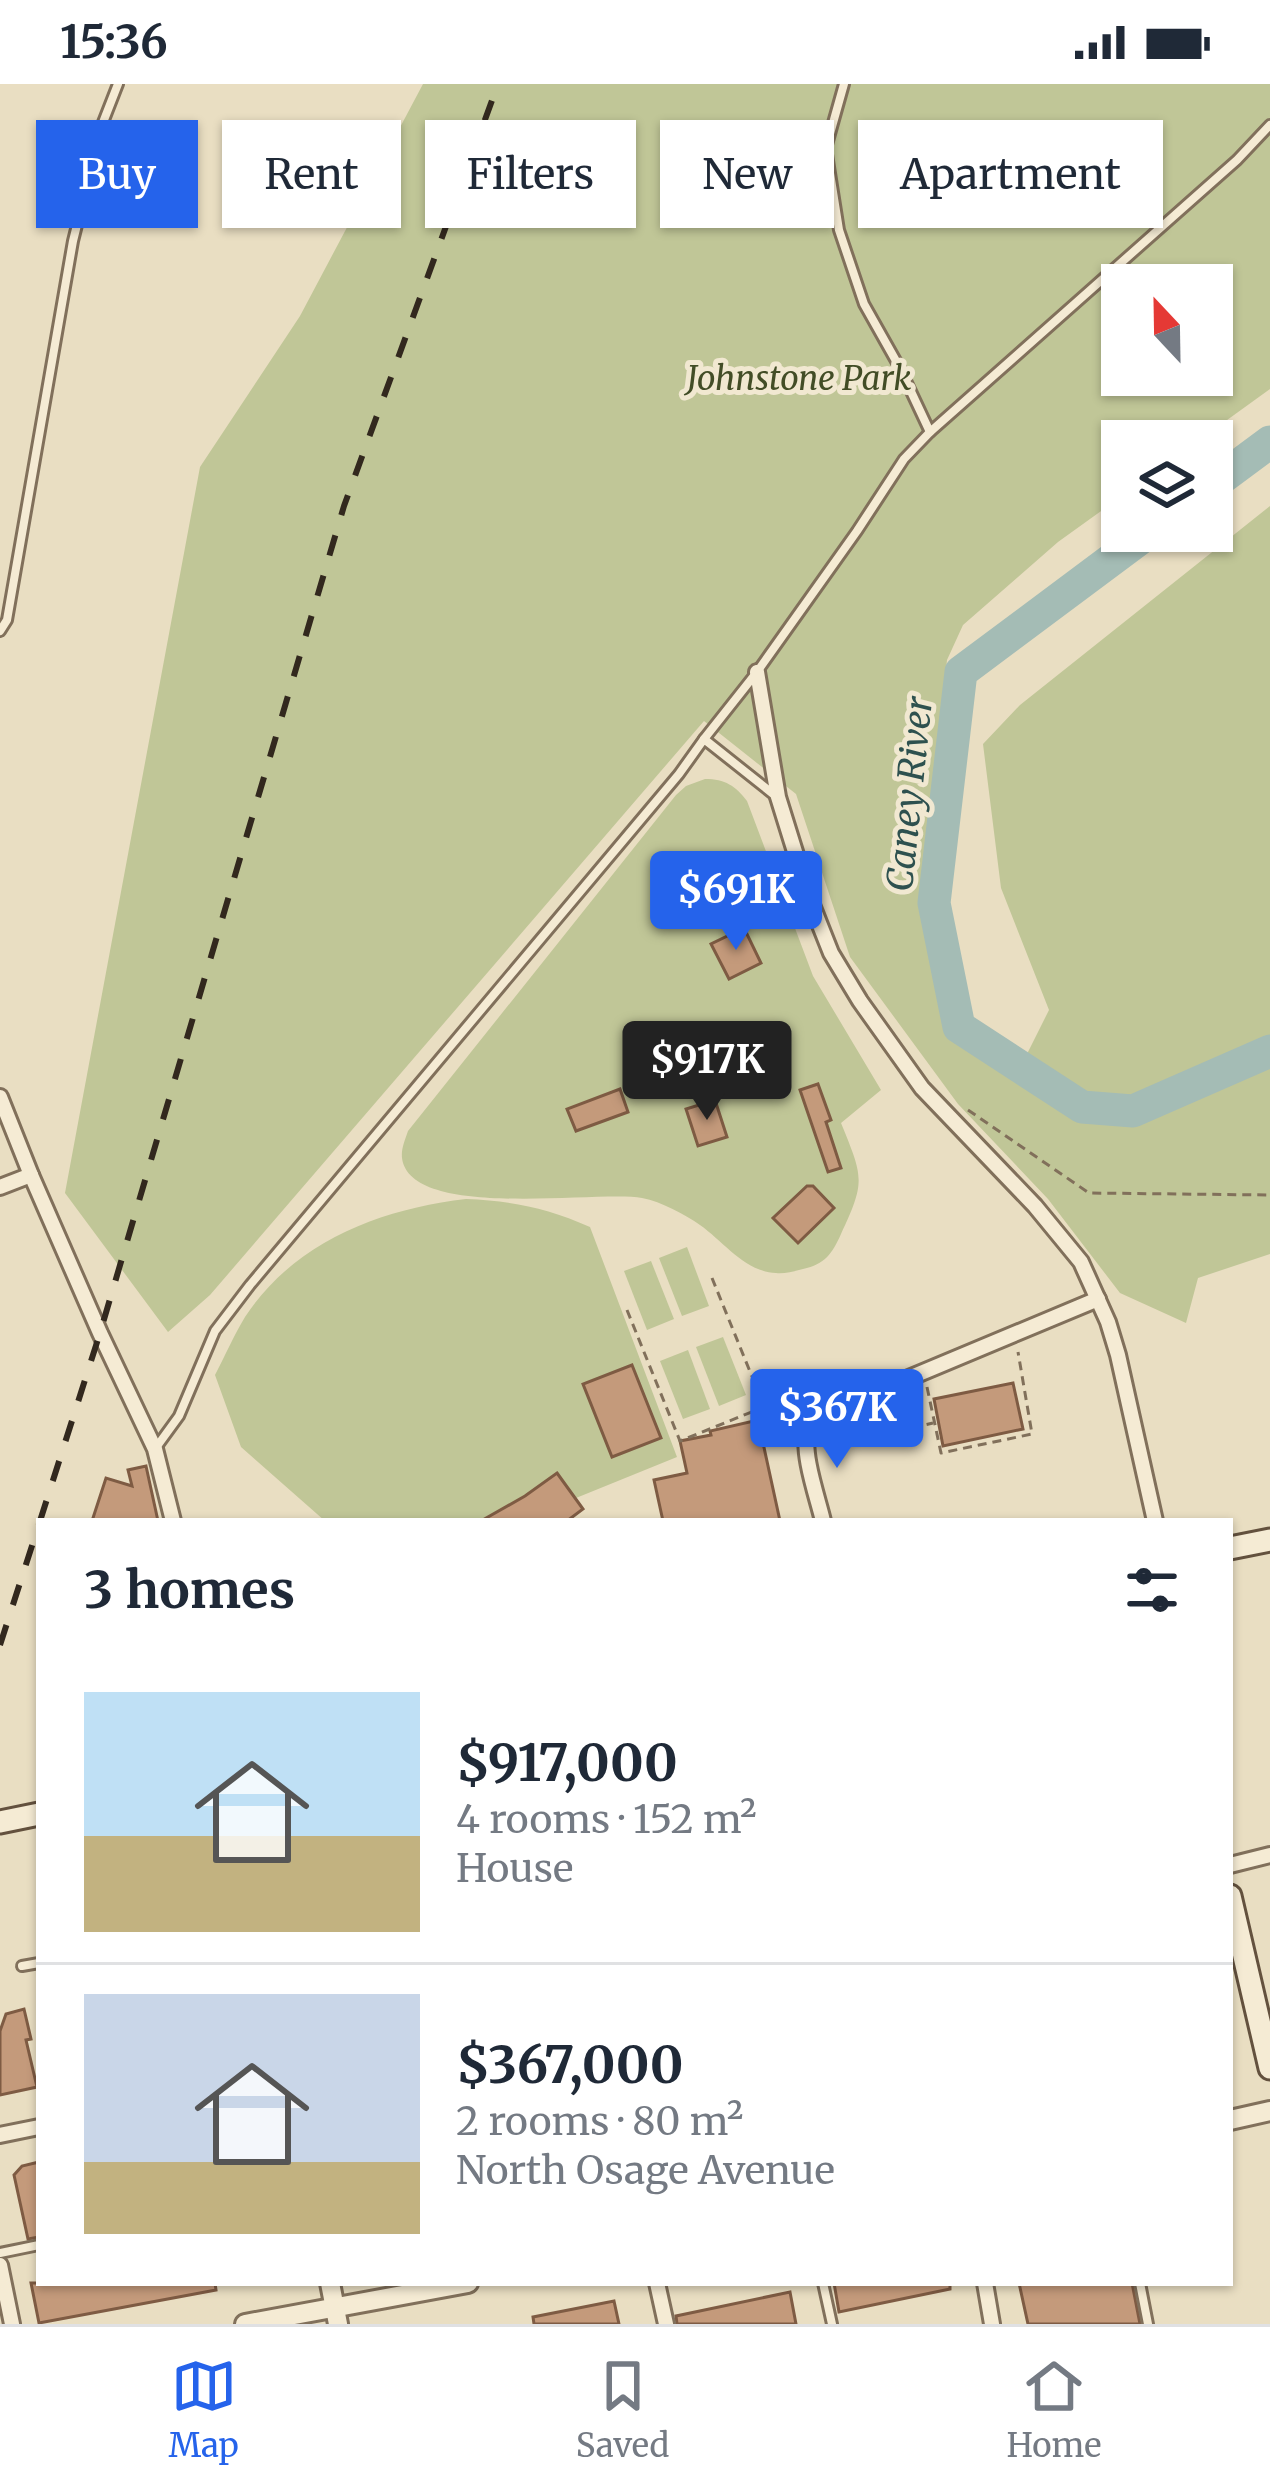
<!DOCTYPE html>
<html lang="en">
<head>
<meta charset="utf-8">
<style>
  :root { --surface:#fff; --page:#f2f2f3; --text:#1f2937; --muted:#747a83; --line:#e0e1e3; --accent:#2563eb }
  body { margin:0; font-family:Merriweather,serif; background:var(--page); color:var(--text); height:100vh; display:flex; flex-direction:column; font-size:45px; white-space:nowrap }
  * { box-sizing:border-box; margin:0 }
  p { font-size:39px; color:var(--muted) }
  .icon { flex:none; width:66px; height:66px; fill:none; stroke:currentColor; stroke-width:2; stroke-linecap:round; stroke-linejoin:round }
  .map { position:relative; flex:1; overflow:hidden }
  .sheet { position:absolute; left:36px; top:1434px; width:1197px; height:768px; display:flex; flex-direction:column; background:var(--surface); border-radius:0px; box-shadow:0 3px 9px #0004 }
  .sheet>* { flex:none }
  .hud { position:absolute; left:36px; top:36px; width:1200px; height:108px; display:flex; gap:24px }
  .needle { width:78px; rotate:338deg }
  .buttons { position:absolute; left:1101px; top:180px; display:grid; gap:24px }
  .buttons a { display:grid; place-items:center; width:132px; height:132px; border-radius:0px; background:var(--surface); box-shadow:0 3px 9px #0004; font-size:60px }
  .price { position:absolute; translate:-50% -102px; padding:0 27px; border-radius:12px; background:var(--accent); color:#fff; font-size:39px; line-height:78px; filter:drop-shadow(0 3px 6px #0008) }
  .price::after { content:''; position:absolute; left:50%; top:72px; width:36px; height:27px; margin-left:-18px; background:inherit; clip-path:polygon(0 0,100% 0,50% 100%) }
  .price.current { background:#222; color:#fff }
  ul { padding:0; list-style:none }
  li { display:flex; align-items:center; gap:36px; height:300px; padding:0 48px }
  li+li { border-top:3px solid var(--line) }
  li span { display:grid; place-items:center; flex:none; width:336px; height:240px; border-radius:0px; color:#555 }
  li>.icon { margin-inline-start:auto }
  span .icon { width:144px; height:144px; fill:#fffc; stroke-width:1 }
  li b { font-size:51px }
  h2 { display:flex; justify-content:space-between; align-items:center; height:144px; padding:0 48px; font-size:51px }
  .tag { padding:0 42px; border-radius:0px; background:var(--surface); box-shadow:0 3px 9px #0004; font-size:42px; line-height:108px }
  .tag.current { background:var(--accent); color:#fff }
  .status { display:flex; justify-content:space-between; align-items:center; height:84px; padding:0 60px; background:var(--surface); direction:ltr }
  .status svg { height:33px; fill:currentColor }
  .tabs { display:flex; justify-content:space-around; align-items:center; height:168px; border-top:3px solid var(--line); background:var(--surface); font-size:33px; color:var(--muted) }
  .tabs a { display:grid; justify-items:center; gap:6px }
  .tabs .current { color:var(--accent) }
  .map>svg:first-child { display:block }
</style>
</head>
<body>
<div class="status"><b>15:36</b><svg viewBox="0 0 49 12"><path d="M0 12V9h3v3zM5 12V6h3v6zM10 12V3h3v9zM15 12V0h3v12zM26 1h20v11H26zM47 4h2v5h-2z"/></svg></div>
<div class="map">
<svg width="1270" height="2240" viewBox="0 0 1270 2240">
  <rect width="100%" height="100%" fill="#e9dec2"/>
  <!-- green -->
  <g fill="#c0c697" fill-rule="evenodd">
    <path d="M423,0h847v305l-72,52h-76v55l-64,46 -95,83 -16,35 -26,253 29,126 64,41 35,-70 -48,-122 -18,-144 37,-39 250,-199v748l-72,24 -12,45 -66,-30 -72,-94 -90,-95 -108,-147 -54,-163 -92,-73 -494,574 -42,37 -103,-139 135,-726 100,-151zM1122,201h90v90h-90z"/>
    <path d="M705,695c20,0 31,7 42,22l66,175 68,114 -40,33c22,54 25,58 0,111 -9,20 -16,30 -38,35 -8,2 -18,5 -27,4 -31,-1 -52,-31 -76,-48 -16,-11 -38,-23 -58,-27 -44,-8 -232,23 -240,-40 -1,-9 3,-18 6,-27l268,-336 10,-9z"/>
    <path d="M466,1115c47,2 81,9 124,28l87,230 -101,41 7,11 -16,12h-242l-84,-74 -26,-72c10,-19 19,-40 30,-58 50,-76 136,-108 221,-118z"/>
    <polygon points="687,1163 709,1222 682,1232 659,1174"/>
    <polygon points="651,1177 674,1235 647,1246 624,1187"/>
    <polygon points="723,1253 746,1311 719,1322 696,1263"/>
    <polygon points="688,1266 710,1325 683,1335 660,1277"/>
  </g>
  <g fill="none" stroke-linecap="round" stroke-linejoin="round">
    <!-- river -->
    <g stroke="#a4bcb5" stroke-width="33">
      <polyline points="1212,401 1270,358"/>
      <polyline points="1150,447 961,588 934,819 959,943 1082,1023 1133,1027 1270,967"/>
    </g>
  </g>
  <!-- building -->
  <g fill="#c49a7b" stroke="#7e5b43" stroke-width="3">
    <polygon points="744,844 761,879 729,895 711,860"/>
    <polygon points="818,1000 831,1036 826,1038 841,1084 828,1088 800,1006"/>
    <polygon points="620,1005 628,1028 576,1047 567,1025"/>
    <polygon points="715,1016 727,1053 698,1062 686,1025"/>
    <polygon points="807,1102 813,1102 834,1124 798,1159 773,1134"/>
    <polygon points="632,1281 661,1354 612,1373 583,1300"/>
    <polygon points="1013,1299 1023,1345 943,1362 934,1315"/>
    <polygon points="758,1336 780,1437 663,1437 654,1396 687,1389 680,1357 711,1351 710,1347"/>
    <polygon points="146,1382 158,1437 92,1437 106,1394 132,1402 128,1386"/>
    <polygon points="557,1389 583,1425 567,1437 481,1437 525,1412"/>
    <polygon points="24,1925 31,1955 26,1956 37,2003 0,2011 0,1947 6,1930"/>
    <polygon points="39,2078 39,2153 28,2155 14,2091 22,2082"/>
    <polygon points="31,2199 215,2199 216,2206 39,2239"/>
    <polygon points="834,2199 950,2199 950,2205 839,2228"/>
    <polygon points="1019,2199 1132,2199 1140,2240 1028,2240"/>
    <polygon points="790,2208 796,2240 677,2240 676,2232"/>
    <polygon points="614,2217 619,2240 534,2240 533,2233"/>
  </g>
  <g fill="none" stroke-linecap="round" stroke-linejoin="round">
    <!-- service casing -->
    <g stroke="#81705b" stroke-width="14">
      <g id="service">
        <polyline points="844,0 826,64 839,146 864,220 900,284 930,348 1237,76 1270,41"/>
        <polyline points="0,547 7,536 73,157 102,41 118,0"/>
        <polyline points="704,655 757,588 857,447 904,375 930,348"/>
        <polyline points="155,1365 179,1332 215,1247 250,1201 679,690 704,655 777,713"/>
        <polyline points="22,1882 39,1879"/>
        <polyline points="0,2169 39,2161"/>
        <polyline points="823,2199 832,2240"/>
        <polyline points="1140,2199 1148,2240"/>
      </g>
    </g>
    <!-- minor casing -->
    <g stroke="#81705b" stroke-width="20">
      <g id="minor">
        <polyline points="757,588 778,713 810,816 831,869 860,917 922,1004 1035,1122 1081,1178 1108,1238 1118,1271 1155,1437"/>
        <polyline points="0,1013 31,1091 100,1249 155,1365 173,1437"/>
        <polyline points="0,1103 31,1091"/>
        <path d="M823,1437c-5,-22 -22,-69 -15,-90 3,-10 13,-14 22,-20l268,-112"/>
        <polyline points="1230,1781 1270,1771"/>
        <polyline points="0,2051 39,2043"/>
        <polyline points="0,2181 12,2240"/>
        <polyline points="657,2199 666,2240"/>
        <polyline points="985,2199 992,2240"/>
      </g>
    </g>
    <!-- tertiary casing -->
    <g stroke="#81705b" stroke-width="24">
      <g id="tertiary">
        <polyline points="1230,2036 1270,2027"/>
        <polyline points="330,2199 338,2240"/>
        <polyline points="245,2240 468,2199"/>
      </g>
    </g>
    <!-- secondary casing -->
    <g stroke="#63513e" stroke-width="27">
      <g id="secondary">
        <polyline points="1230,1464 1270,1456"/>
        <polyline points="0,1738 39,1730"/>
        <polyline points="1230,1812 1270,1984"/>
      </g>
    </g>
    <!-- path -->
    <g stroke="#81705b" stroke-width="3" stroke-dasharray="9 6" stroke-linecap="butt">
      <polyline points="968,1026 1089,1109 1270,1111"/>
      <polyline points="712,1194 764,1322"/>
      <polyline points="627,1226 680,1357 764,1323"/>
      <polyline points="927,1303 941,1369 1032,1350 1018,1268"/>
      <polyline points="912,1344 933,1339"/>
    </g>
    <!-- service -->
    <use href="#service" stroke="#f5ebd4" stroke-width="8"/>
    <!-- minor -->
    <use href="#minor" stroke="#f5ebd4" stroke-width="14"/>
    <!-- tertiary -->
    <use href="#tertiary" stroke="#f5ebd4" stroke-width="18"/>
    <!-- secondary -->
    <use href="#secondary" stroke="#f5ebd4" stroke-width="21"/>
    <!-- rail -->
    <g stroke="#32281e" stroke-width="6" stroke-dasharray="21 21" stroke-linecap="butt">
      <polyline points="40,1437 100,1249 344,422 498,0"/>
      <polyline points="0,1561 39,1440"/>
    </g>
  </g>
  <g text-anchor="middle" stroke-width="10" stroke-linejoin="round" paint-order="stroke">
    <!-- park labels -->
    <g font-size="33" font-style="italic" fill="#424d26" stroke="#f1e8d1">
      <text x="799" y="306">Johnstone Park</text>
    </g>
    <!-- water labels -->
    <g font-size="36" font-style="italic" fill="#2e514f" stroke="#f1e8d1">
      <text transform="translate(909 710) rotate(-84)" y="13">Caney River</text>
    </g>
  </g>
</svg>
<div class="buttons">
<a><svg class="needle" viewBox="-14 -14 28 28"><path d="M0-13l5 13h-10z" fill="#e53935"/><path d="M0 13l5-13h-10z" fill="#747a83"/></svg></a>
<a><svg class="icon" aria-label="layers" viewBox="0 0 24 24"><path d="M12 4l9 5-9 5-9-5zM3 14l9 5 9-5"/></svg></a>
</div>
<b class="price" style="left:736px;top:869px">$691K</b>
<b class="price current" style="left:707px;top:1039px">$917K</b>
<b class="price" style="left:837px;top:1387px">$367K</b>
<div class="hud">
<a class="tag current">Buy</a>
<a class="tag">Rent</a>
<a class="tag">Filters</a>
<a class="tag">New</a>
<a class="tag">Apartment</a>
</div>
<section class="sheet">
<h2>3 homes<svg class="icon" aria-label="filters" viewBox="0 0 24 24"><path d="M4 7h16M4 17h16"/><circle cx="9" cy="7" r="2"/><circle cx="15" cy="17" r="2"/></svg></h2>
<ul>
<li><span style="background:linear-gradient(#bfe0f5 60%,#c2b280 0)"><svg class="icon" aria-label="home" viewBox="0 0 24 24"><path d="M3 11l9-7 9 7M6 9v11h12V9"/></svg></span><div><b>$917,000</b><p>4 rooms · 152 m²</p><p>House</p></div></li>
<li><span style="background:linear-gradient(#c9d6e8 70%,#c2b280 0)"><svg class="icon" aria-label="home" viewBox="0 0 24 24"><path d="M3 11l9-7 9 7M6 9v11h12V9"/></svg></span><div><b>$367,000</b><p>2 rooms · 80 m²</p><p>North Osage Avenue</p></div></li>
</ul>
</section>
</div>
<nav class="tabs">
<a class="current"><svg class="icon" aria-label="map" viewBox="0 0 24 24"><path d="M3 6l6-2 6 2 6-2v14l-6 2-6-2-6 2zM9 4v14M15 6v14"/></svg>Map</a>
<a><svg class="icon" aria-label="saved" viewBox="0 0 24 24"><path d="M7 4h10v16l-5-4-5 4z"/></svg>Saved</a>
<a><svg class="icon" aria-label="home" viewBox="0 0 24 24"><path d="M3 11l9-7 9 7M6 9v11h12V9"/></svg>Home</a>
</nav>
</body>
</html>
